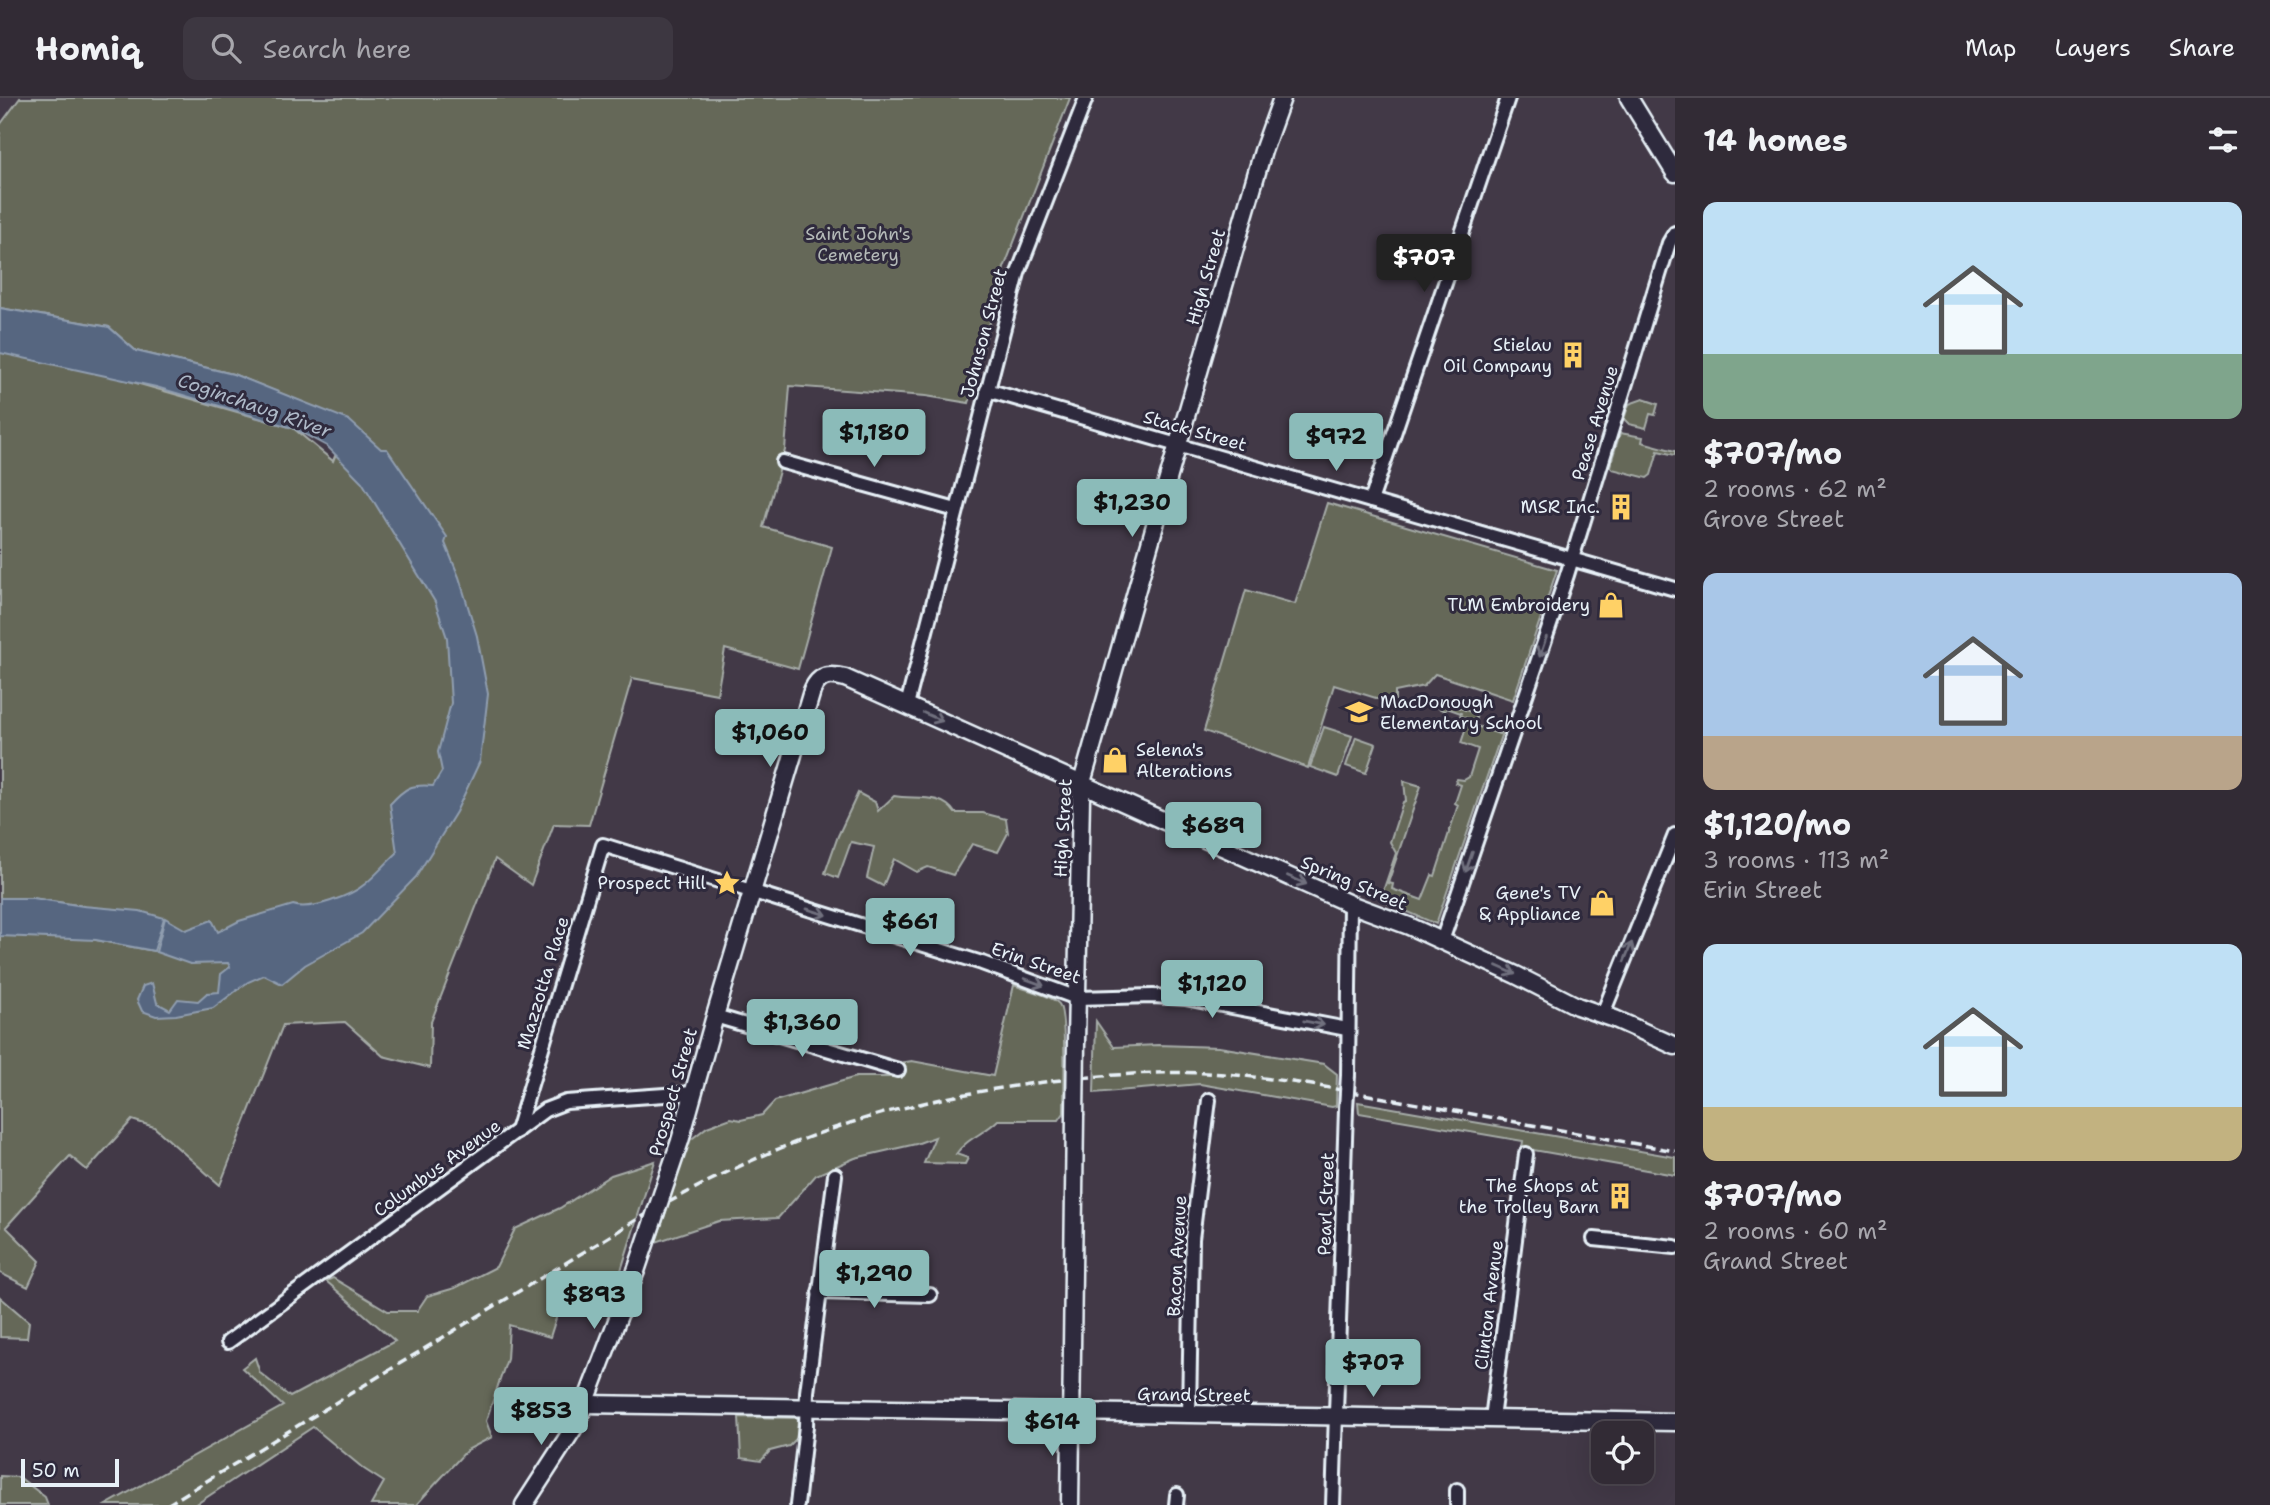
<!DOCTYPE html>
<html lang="en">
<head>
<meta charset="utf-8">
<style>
  :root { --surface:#322b35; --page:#3d3741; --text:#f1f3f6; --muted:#a8a7ad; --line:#4d4750; --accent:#8bbbb9 }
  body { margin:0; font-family:"Shantell Sans",sans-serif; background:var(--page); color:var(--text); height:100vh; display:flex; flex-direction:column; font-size:26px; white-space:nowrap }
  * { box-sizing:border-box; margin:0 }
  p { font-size:23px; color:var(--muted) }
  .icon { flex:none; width:38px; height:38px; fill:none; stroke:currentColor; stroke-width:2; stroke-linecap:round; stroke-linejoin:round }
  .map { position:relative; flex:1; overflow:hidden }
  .details { display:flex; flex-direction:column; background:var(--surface); width:595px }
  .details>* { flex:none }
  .buttons { position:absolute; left:1591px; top:1323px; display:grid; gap:14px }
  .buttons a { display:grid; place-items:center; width:63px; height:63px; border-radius:14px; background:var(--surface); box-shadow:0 7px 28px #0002,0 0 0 2px var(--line); font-size:35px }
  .scale { position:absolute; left:21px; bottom:18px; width:98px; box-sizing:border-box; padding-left:7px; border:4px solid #e8f1f8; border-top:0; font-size:19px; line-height:24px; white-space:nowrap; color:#e8f1f8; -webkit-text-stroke:5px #2f2a3d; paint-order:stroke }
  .price { position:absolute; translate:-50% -60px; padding:0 16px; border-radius:7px; background:var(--accent); color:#111; font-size:23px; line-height:46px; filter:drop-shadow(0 2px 4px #0008) }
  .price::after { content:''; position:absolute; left:50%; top:42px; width:21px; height:16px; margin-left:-10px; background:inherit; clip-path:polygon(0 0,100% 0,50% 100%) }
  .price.active { background:#222; color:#fff }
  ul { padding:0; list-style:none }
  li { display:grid; align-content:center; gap:14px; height:371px; padding:0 28px }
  li span { display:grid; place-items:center; height:217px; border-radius:14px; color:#555 }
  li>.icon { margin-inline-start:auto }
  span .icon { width:126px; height:126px; fill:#fffc; stroke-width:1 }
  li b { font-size:30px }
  h2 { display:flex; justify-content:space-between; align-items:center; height:84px; padding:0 28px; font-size:30px }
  header { display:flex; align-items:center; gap:42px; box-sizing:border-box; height:98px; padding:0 35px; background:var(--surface); border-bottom:2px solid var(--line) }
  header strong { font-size:33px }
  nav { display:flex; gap:38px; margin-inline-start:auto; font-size:24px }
  .search { width:490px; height:63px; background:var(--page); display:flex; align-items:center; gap:18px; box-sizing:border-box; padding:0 24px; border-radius:14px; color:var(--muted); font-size:26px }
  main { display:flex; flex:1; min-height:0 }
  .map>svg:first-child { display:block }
</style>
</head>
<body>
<header>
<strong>Homiq</strong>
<div class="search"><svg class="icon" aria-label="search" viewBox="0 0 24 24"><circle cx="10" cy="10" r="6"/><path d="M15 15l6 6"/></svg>Search here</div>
<nav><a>Map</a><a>Layers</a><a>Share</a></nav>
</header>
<main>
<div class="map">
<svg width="1675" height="1407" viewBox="0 0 1675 1407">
  <rect width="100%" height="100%" fill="#423947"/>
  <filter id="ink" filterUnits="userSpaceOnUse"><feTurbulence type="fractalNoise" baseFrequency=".0143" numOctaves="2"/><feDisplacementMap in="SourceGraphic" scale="14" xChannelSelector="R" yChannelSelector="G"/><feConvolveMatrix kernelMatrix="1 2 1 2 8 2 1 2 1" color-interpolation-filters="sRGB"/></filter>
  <g filter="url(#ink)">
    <!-- green -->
    <g fill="#656759" stroke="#a6aca8" stroke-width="2" fill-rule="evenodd">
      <path d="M20,0h1050l-66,170 -35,135 -43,-7 -136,-10 -5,64 -22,77 69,20 -34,122 -73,-20 -8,45 -85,-16 -43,147 -35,-1 -23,61 -36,-26 -64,163 -1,46 -47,-12 -38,-34 -62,3 -63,160 -66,-58 -22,-7 -45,50 -17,-14 -64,71 34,34 -12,26 -28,-14v-929l293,84 40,33 16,-40 -116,-47 -97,-23 -27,-24 -109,-19v-183zM32,800l51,8 71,45 -58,-11z"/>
      <polygon points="1643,301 1658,306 1655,317 1650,316 1646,330 1629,326 1624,321 1629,306"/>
      <polygon points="1620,335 1643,339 1642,344 1675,353 1675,357 1658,353 1651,377 1647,380 1612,371 1610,368"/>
      <polygon points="1327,405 1557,472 1513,602 1435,576 1424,588 1395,594 1395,606 1334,587 1308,670 1204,633 1246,492 1295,506"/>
      <polygon points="1440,603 1477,616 1474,627 1499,636 1505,626 1436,826 1380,802 1396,755 1390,744 1403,704 1406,703 1404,683 1421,688 1388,785 1393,786 1392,791 1422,802 1432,777 1435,778 1458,707 1455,705 1461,687 1455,685 1457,681 1464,682 1469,679 1478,651 1461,645 1469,621 1460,618 1461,615 1447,610 1445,613 1436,609"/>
      <polygon points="1324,629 1352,638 1338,679 1310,669"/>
      <polygon points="1356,639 1376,646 1366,675 1346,668"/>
      <path d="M858,695l17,9 3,9 16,-15c21,4 47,-4 61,17h28l23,6 2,14 -10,19 -26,-8 -19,31 -25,-8 -11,5 -23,-13 -11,27 -16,-8 7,-31 -23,-5 -13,36 -13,-5 13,-37z"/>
      <path d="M1014,887c11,5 38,10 45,19 8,10 5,91 5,109l-5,7h-61c-14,14 -31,18 -42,34l12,4 -3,6 -41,-1 11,-26 -19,7 -61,14 -39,17 -38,43 -59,3 -63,21 33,-101 18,-14 24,-9 10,2 21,-5 13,-14 81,-24h38l6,-14 12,-2 81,15z"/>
      <polygon points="1096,923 1114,949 1158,947 1219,949 1324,966 1337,976 1336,1008 1332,1009 1200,986 1094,995"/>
      <polygon points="1358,1004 1675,1059 1675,1077 1522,1050 1523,1043 1359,1015"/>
      <polygon points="655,1063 618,1182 611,1172 567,1186 550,1239 509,1227 507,1261 486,1323 492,1339 467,1352 416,1407 371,1407 384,1384 364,1371 313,1329 195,1407 106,1407 283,1308 242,1270 255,1260 260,1275 290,1299 395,1243 326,1183 333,1180 388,1213 417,1213 427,1198 455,1190 496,1169 515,1131 560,1110 611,1077"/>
      <polygon points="0,1199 29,1224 27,1240 0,1239"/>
      <polygon points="739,1319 798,1320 797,1340 789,1348 770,1353 761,1363 741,1360"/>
      <polygon points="0,1378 19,1379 45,1399 48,1407 0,1407"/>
    </g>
    <!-- water -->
    <g fill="#566680" stroke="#909eb0" stroke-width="2">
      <path d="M0,210l109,19 27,24 97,23 116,46 32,29h6l60,88 -2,6 14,34 18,59 11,58 -8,67 -24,51 -40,65 -54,56 -57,32 -23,19 -18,-9 -16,7 -35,26 -37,7 -20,1 -14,-5 -5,-11 6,-14 9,-3 5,20 13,7 8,-11 20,2 9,-8 12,-1 2,-18 9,-7 -2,-4 -38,1 -34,-12 9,-34 21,12 26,-10 6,12 21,-11 54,-16c17,6 58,-9 72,-21 11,-9 21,-21 32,-31l-7,-49c15,-16 20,-20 43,-18l9,-15 -4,-19 13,-49 -4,-65 -12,-36 -73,-120 -35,-36 -34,-18 -137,-41 -156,-34z"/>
      <polygon points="0,800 33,800 83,808 140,813 164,820 154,853 96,842 0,838"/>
    </g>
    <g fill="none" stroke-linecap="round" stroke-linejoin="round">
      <!-- minor casing -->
      <g stroke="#e8f1f8" stroke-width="18">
        <g id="minor">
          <polyline points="987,292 1675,491"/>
          <polyline points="783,364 956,412"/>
          <polyline points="1371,403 1508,0"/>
          <polyline points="907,607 1018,175 1086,0"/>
          <polyline points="1442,843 1567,477 1669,145 1675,135"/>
          <polyline points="715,918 898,972"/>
          <polyline points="1602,918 1675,737"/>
          <polyline points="1348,977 1350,806"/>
          <polyline points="517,1033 603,747 982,865 1077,900 1153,898 1185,900 1347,931"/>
          <polyline points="1594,1141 1675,1149"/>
          <polyline points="819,1194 930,1197"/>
          <polyline points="228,1244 545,1012 566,1004 693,995"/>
          <polyline points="1189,1316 1192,1141 1209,1002"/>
          <polyline points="1492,1321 1526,1056"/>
          <polyline points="797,1407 806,1328 807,1294 835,1077"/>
          <polyline points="1176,1407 1177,1397"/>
          <polyline points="1333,1407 1346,1011"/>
          <polyline points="1457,1407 1457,1392"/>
        </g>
      </g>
      <!-- tertiary casing -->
      <g stroke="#e8f1f8" stroke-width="21">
        <g id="tertiary">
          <polyline points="1629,0 1675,75"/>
          <polyline points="1076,944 1081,699 1083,681 1182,332 1263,53 1282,0"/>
          <path d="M680,1043l35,-125 97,-325c7,-17 18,-17 33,-13l505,226 59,22 107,49 61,31 38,13 60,27"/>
          <polyline points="585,1306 1675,1324"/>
          <polyline points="524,1407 575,1328 585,1306 636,1173"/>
          <polyline points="1070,1407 1075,1018"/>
        </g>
      </g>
      <!-- minor -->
      <use href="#minor" stroke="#2f2a3d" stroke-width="12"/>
      <!-- tertiary -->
      <use href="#tertiary" stroke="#2f2a3d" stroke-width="16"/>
      <!-- rail -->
      <path stroke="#e8f1f8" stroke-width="3.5" stroke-dasharray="10 5" stroke-linecap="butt" d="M167,1407l471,-286c47,-26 94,-51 143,-71 102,-42 212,-63 321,-72 41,-3 82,-5 122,-2 36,3 71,8 106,14l345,63"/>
      <!-- minor-bridge casing -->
      <g stroke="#e8f1f8" stroke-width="18" stroke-linecap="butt">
        <polyline id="minor-bridge" points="1346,1011 1348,977"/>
      </g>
      <!-- tertiary-bridge casing -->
      <g stroke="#e8f1f8" stroke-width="21" stroke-linecap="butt">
        <g id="tertiary-bridge">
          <polyline points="1075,1018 1076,944"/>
          <polyline points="636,1173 680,1043"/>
        </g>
      </g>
      <!-- minor-bridge -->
      <use href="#minor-bridge" stroke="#2f2a3d" stroke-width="12"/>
      <!-- tertiary-bridge -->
      <use href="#tertiary-bridge" stroke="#2f2a3d" stroke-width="16"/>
    </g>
    <!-- one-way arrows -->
    <defs><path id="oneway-shaft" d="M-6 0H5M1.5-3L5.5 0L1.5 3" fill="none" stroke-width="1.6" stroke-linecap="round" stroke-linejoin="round" transform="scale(1.75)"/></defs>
    <g stroke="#70707e">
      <use href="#oneway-shaft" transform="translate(1543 549) rotate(109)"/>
      <use href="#oneway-shaft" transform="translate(933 619) rotate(24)"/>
      <use href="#oneway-shaft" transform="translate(1469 764) rotate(109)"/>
      <use href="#oneway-shaft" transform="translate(1297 782) rotate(24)"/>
      <use href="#oneway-shaft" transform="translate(817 814) rotate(17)"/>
      <use href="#oneway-shaft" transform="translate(1628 854) rotate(-68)"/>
      <use href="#oneway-shaft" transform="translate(1506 872) rotate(24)"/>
      <use href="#oneway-shaft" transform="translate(1034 884) rotate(20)"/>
      <use href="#oneway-shaft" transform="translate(1314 925) rotate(11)"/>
    </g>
  </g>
  <!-- icons -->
  <defs>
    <g id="building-bare" transform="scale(2.1)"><path d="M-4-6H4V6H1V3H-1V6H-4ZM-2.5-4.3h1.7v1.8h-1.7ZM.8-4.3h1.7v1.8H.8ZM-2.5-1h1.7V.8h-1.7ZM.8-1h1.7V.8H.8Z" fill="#ffd166" stroke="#2f2a3d" stroke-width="2.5" paint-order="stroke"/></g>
    <g id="shop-bare" transform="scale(2.1)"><path d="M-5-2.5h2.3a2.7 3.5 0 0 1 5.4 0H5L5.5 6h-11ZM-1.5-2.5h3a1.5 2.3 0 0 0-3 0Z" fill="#ffd166" stroke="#2f2a3d" stroke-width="2.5" paint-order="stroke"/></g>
    <g id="school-bare" transform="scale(2.1)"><path d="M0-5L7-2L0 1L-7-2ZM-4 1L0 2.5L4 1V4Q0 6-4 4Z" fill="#ffd166" stroke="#2f2a3d" stroke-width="2.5" paint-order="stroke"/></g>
    <g id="sight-bare" transform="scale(2.1)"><path d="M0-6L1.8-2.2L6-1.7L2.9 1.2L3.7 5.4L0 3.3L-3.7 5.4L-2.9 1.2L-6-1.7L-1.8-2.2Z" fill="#ffd166" stroke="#2f2a3d" stroke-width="2.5" paint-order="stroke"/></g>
  </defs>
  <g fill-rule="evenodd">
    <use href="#building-bare" x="1573" y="257"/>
    <use href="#building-bare" x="1621" y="409"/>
    <use href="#shop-bare" x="1611" y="507"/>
    <use href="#school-bare" x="1359" y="614"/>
    <use href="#shop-bare" x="1115" y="662"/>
    <use href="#sight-bare" x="727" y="785"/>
    <use href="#shop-bare" x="1602" y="805"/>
    <use href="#building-bare" x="1620" y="1098"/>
  </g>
  <g text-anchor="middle" stroke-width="6" stroke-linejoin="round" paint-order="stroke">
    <!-- park labels -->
    <g font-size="18" fill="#b4bab8" stroke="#2f2a3d">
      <text x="858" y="142">Saint John's<tspan x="858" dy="21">Cemetery</tspan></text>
    </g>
    <!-- street labels -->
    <g font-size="18" fill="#e8f1f8" stroke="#2f2a3d">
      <text transform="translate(1206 179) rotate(-74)" y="6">High Street</text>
      <text transform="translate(984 235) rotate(-75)" y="6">Johnson Street</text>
      <text transform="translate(1595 325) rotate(-73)" y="6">Pease Avenue</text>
      <text transform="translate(1195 333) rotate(16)" y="6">Stack Street</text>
      <text transform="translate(1063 730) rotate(-87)" y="6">High Street</text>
      <text transform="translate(1354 785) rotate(23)" y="6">Spring Street</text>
      <text transform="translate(1036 865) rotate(19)" y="6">Erin Street</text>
      <text transform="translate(543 885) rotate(-73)" y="6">Mazzotta Place</text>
      <text transform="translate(673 994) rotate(-74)" y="6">Prospect Street</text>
      <text transform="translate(437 1070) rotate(-36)" y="6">Columbus Avenue</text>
      <text transform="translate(1326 1106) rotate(-88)" y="6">Pearl Street</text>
      <text transform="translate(1177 1158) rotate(-87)" y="6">Bacon Avenue</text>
      <text transform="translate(1489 1207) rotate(-83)" y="6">Clinton Avenue</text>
      <text transform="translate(1194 1297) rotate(1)" y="6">Grand Street</text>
    </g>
    <!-- poi labels -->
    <g font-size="18" fill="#e8f1f8" stroke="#2f2a3d" text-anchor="end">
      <text x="1552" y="253">Stielau<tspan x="1552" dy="21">Oil Company</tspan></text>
      <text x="1600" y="415">MSR Inc.</text>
      <text x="1590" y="513">TLM Embroidery</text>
      <text x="1380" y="610" text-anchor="start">MacDonough<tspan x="1380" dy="21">Elementary School</tspan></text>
      <text x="1136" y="658" text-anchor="start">Selena's<tspan x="1136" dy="21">Alterations</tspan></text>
      <text x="706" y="791">Prospect Hill</text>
      <text x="1581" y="801">Gene's TV<tspan x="1581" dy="21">&amp; Appliance</tspan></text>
      <text x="1599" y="1094">The Shops at<tspan x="1599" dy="21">the Trolley Barn</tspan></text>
    </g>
    <!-- water labels -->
    <g font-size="19" font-style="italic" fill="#aeb9c8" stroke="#2f2a3d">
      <text transform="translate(255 307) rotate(19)" y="7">Coginchaug River</text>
    </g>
  </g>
</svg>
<div class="buttons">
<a><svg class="icon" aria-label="locate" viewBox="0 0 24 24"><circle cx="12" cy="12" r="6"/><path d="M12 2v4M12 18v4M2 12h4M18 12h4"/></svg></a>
</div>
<div class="scale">50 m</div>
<b class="price active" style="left:1424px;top:196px">$707</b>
<b class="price" style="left:874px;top:371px">$1,180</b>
<b class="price" style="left:1336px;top:375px">$972</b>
<b class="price" style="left:1132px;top:441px">$1,230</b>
<b class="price" style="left:770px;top:671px">$1,060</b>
<b class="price" style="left:1213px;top:764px">$689</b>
<b class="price" style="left:910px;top:860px">$661</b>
<b class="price" style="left:1212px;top:922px">$1,120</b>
<b class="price" style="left:802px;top:961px">$1,360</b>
<b class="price" style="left:874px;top:1212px">$1,290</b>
<b class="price" style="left:594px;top:1233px">$893</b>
<b class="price" style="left:1373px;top:1301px">$707</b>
<b class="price" style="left:541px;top:1349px">$853</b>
<b class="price" style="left:1052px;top:1360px">$614</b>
</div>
<section class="details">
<h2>14 homes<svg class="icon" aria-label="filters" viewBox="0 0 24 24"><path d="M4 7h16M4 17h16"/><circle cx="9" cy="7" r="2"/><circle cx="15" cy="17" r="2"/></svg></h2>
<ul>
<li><span style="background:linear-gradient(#bfe0f5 70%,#7fa58c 0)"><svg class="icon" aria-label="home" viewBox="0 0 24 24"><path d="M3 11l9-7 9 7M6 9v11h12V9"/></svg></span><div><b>$707/mo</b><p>2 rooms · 62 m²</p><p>Grove Street</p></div></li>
<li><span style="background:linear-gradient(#a9c7e8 75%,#b9a48a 0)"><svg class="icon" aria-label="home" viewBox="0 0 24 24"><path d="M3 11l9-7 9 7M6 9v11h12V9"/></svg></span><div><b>$1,120/mo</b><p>3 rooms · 113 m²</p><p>Erin Street</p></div></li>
<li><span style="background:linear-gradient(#bfe0f5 75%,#c2b280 0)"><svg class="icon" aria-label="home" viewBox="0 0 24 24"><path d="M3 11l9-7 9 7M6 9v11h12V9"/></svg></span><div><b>$707/mo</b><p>2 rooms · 60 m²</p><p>Grand Street</p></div></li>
</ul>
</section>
</main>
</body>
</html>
